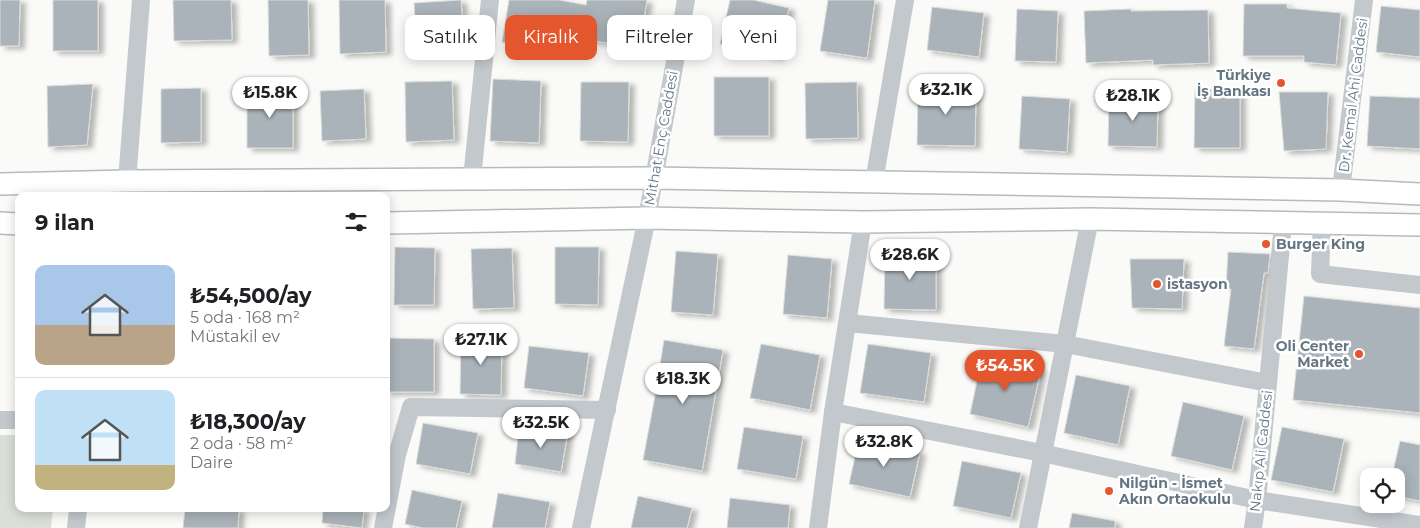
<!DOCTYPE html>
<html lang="tr">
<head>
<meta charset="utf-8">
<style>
  :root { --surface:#fff; --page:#f2f2f2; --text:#202124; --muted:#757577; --line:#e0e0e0; --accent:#e4572e }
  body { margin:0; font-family:Montserrat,sans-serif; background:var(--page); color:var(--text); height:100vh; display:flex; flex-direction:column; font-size:19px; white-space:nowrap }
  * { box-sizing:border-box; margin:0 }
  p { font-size:16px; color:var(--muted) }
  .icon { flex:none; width:28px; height:28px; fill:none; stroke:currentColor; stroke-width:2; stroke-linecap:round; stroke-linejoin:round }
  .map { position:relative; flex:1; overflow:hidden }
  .details { position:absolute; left:15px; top:192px; width:375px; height:320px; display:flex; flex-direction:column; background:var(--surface); border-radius:10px; box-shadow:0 2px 12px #0003 }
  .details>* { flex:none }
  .hud { position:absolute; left:405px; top:15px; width:475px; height:45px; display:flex; gap:10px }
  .buttons { position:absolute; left:1360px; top:468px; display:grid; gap:10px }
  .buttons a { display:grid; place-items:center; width:45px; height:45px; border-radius:10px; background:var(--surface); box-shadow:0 2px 12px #0003; font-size:25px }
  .price { position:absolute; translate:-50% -42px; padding:0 11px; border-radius:18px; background:#fff; color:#222; font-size:16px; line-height:32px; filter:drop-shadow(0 1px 2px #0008) }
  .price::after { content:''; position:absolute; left:50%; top:30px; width:15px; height:11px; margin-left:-8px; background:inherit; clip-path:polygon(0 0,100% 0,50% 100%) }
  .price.active { background:var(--accent); color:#fff }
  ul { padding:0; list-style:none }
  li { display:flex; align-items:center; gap:15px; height:125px; padding:0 20px }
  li+li { border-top:1px solid var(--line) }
  li span { display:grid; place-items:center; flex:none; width:140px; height:100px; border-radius:10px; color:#555 }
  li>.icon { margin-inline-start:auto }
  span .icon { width:60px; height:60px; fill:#fffc; stroke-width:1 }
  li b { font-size:21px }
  h2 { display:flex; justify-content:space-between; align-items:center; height:60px; padding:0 20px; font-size:21px }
  .chip { padding:0 18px; border-radius:10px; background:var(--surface); box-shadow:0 2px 12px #0003; font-size:18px; line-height:45px }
  .chip.active { background:var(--accent); color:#fff }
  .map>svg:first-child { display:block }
</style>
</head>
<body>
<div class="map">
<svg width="1420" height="528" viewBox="0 0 1420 528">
  <defs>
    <filter id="shadow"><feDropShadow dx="5.5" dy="3" stdDeviation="2.5" flood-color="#0004"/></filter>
  </defs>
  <rect width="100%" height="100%" fill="#fafaf8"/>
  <!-- green -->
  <polygon fill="#dadfd7" points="0,435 19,435 19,509 53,509 51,528 0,528"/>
  <!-- building -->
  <g fill="#aab3b9" stroke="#dcdcda" filter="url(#shadow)">
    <polygon points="0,0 20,0 19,46 0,46"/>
    <rect x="53" y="0" width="45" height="51"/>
    <polygon points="173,0 231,0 232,40 174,41"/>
    <polygon points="268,0 308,0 309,55 269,56"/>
    <polygon points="339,0 385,0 386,52 340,54"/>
    <polygon points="461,0 464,46 417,49 414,3"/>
    <polygon points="509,0 559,0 586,5 587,0 647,0 639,48 557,35 554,51 502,42"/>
    <polygon points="730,0 753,0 789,8 777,57 720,44"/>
    <polygon points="828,0 875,0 867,58 820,51"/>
    <polygon points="1244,4 1287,4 1287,8 1341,13 1336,65 1304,62 1304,56 1243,56"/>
    <polygon points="1381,6 1420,10 1420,57 1376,52"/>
    <polygon points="932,7 984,13 979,57 927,50"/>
    <polygon points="1017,9 1058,11 1056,62 1015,61"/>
    <polygon points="1131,9 1131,11 1208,10 1209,63 1153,65 1153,60 1086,63 1084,11"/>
    <rect x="714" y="77" width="55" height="59"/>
    <polygon points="493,79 541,81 539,143 490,141"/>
    <polygon points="452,81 454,140 406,142 405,82"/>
    <polygon points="581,82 629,82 628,142 580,141"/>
    <polygon points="857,82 858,138 806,139 805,83"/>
    <polygon points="93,84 87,145 48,147 47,86"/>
    <polygon points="918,87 976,88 975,146 917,145"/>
    <polygon points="201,88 201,142 161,143 161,89"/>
    <polygon points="364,89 366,139 322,141 320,91"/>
    <polygon points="1195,89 1240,89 1240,148 1194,148"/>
    <rect x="247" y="90" width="46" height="58"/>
    <polygon points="1279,92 1328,92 1326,149 1284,151"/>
    <polygon points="1022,96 1070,99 1067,152 1019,149"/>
    <polygon points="1370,96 1420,98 1420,149 1367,146"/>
    <polygon points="1109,98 1158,98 1157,147 1108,146"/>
    <polygon points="395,247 435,248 434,305 394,305"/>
    <polygon points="555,247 599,247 598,305 555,304"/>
    <polygon points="512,248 514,308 473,309 471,249"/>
    <polygon points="676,251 718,254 713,315 671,312"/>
    <polygon points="885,252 936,253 936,310 884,309"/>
    <polygon points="1228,252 1270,254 1268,273 1264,273 1254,349 1224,346 1231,289 1226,289"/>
    <polygon points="788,255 832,259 827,318 783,314"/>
    <polygon points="1130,259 1184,259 1182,309 1132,308"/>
    <polygon points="1304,296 1420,308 1420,413 1293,400"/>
    <polygon points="386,338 434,339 434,392 386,392"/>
    <polygon points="461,338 502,338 501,395 460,394"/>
    <polygon points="664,340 723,350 702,471 643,460 655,396"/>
    <polygon points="761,344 820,355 810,410 750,398"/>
    <polygon points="868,344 931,353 924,402 860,393"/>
    <polygon points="529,346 589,353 583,396 524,388"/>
    <polygon points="982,358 1041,370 1028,427 970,414"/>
    <polygon points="1076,375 1130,386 1118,445 1064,433"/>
    <polygon points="1183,402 1244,416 1232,470 1171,456"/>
    <polygon points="423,423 478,433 470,474 416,464"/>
    <polygon points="744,427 803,436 796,479 737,469"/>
    <polygon points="1282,427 1344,439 1333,492 1271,480"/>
    <polygon points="519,428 568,431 561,472 515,464"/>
    <polygon points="859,439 920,452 910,497 849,484"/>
    <polygon points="1400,441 1420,445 1420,501 1396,496 1396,476 1392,476"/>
    <polygon points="962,461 1021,473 1011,518 953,506"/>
    <polygon points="412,490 462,501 456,528 423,528 405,524"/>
    <polygon points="498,493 550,502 545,528 492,528"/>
    <polygon points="638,496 692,508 687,528 631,528"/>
    <polygon points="730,498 790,505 788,528 727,528"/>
    <polygon points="185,509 239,509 238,528 183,528"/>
    <polygon points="323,509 364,509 362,528 322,523"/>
    <polygon points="1072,513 1115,521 1115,528 1069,528"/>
  </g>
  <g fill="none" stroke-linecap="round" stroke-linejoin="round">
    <!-- major casing -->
    <g stroke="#b5babe" stroke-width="24">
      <g id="major">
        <polyline points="0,184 127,181 654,178 1341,190 1420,194"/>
        <polyline points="0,223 19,224"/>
        <polyline points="386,223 647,218 863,222 1090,219 1420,225"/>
      </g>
    </g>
    <!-- minor -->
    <g stroke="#c3c8cc" stroke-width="18">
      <polyline points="472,179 490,0"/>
      <polyline points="127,181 141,0"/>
      <polyline points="874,182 905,0"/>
      <polyline points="1341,190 1364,0"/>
      <polyline points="1322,224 1320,274 1420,285"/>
      <polyline points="848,323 1065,344 1268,383"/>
      <polyline points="833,412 1042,453 1257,500 1420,525"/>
      <polyline points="0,420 19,420"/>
      <polyline points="76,528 78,509"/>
      <polyline points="383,528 397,455 411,407 607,410"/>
      <polyline points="581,528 647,218 686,0"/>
      <polyline points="818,528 833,412 863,222"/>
      <polyline points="1028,528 1090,219"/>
      <polyline points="1253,528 1257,500 1283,224"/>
    </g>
    <!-- major -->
    <use href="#major" stroke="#fff" stroke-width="21"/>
  </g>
  <!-- markers -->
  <g fill="#e4572e" stroke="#fff" stroke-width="2">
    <circle cx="1281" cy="83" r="5"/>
    <circle cx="1266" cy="244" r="5"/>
    <circle cx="1157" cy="284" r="5"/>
    <circle cx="1359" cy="354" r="5"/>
    <circle cx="1109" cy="491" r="5"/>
  </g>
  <g text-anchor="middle" stroke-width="5" stroke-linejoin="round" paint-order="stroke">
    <!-- poi labels -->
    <g font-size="14" font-weight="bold" fill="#657683" stroke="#fff" text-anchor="start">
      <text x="1271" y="80" text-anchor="end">Türkiye<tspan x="1271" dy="16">İş Bankası</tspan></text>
      <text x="1276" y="249">Burger King</text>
      <text x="1167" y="289">istasyon</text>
      <text x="1349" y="351" text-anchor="end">Oli Center<tspan x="1349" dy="16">Market</tspan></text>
      <text x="1119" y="488">Nilgün - İsmet<tspan x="1119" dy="16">Akın Ortaokulu</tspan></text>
    </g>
    <!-- street labels -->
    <g font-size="14" fill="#657683" stroke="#fff">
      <text transform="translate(1353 95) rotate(-83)" y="5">Dr. Kemal Ahi Caddesi</text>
      <text transform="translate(661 138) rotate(-80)" y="5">Mithat Enç Caddesi</text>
      <text transform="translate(1261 451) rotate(-84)" y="5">Nakıp Ali Caddesi</text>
    </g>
  </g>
</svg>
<div class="buttons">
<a><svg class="icon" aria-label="locate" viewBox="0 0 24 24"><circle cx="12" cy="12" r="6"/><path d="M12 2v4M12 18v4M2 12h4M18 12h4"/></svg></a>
</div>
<b class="price" style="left:946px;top:116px">₺32.1K</b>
<b class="price" style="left:270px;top:119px">₺15.8K</b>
<b class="price" style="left:1133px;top:122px">₺28.1K</b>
<b class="price" style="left:910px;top:281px">₺28.6K</b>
<b class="price" style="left:481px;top:366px">₺27.1K</b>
<b class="price active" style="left:1005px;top:392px">₺54.5K</b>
<b class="price" style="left:683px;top:405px">₺18.3K</b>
<b class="price" style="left:541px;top:449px">₺32.5K</b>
<b class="price" style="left:884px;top:468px">₺32.8K</b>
<div class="hud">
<a class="chip">Satılık</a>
<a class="chip active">Kiralık</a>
<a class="chip">Filtreler</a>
<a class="chip">Yeni</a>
</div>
<section class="details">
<h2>9 ilan<svg class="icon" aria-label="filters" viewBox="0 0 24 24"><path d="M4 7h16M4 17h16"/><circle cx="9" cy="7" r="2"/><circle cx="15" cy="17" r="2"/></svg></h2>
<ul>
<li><span style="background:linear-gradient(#a9c7e8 60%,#b9a48a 0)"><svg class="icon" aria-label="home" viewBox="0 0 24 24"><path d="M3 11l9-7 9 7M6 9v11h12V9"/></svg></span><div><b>₺54,500/ay</b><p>5 oda · 168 m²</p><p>Müstakil ev</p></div></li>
<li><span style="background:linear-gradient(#bfe0f5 75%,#c2b280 0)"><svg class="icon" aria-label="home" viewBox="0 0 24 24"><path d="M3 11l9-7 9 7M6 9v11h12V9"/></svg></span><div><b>₺18,300/ay</b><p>2 oda · 58 m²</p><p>Daire</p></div></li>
</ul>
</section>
</div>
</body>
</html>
